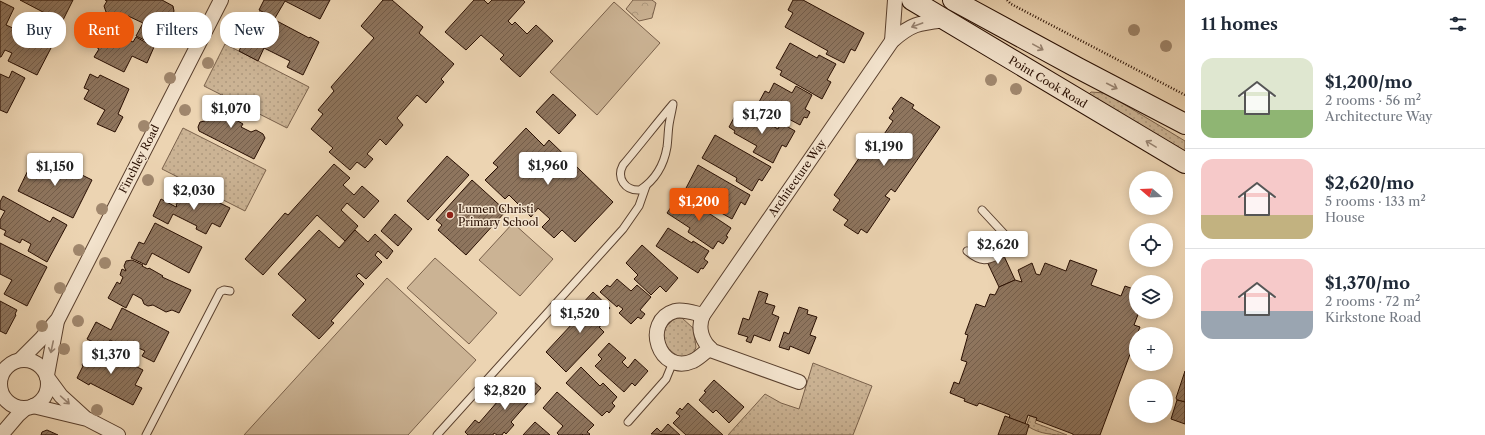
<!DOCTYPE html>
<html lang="en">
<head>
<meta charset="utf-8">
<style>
  :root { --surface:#fff; --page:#f6f6f7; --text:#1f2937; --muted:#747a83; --line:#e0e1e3; --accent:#ea580c }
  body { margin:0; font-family:"Libre Caslon Text",serif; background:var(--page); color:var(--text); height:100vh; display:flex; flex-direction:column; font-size:15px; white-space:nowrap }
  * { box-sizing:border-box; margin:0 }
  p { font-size:13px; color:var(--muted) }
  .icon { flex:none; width:22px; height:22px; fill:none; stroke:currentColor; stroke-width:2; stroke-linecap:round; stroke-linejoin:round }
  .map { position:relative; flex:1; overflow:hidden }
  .panel { display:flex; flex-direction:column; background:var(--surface); width:300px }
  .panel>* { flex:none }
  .guide { position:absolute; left:12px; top:12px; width:380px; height:36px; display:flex; gap:8px }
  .needle { width:26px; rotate:289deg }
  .tools { position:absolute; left:1129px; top:171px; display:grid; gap:8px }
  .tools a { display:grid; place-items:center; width:44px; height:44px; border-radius:50%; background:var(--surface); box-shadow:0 2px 10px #0003; font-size:20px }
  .price { position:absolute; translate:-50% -34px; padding:0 9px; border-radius:4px; background:#fff; color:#222; font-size:13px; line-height:26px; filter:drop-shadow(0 1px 2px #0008) }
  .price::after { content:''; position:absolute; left:50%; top:24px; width:12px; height:9px; margin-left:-6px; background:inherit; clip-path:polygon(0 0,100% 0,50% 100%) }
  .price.selected { background:var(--accent); color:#fff }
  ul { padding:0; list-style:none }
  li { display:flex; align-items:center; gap:12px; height:100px; padding:0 16px }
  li+li { border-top:1px solid var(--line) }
  li span { display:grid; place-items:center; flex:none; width:112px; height:80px; border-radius:12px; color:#555 }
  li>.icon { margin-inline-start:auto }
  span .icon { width:48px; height:48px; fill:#fffc; stroke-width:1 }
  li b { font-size:17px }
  h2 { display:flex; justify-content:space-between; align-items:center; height:48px; padding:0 16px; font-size:17px }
  .pill { padding:0 14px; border-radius:16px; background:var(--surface); box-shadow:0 2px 10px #0003; font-size:14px; line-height:36px }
  .pill.selected { background:var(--accent); color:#fff }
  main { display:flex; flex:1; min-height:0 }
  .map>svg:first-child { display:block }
</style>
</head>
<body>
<main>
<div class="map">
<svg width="1185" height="435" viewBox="0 0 1185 435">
  <defs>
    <pattern id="grass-dots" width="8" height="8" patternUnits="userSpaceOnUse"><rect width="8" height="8" fill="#cbb394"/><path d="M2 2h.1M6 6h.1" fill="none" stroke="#ae997e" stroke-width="1.8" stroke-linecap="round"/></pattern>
    <pattern id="park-crowns" width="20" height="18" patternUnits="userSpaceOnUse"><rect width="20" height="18" fill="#cbb394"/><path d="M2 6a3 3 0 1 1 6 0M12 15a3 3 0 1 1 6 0" fill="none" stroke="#ae997e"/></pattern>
    <pattern id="building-hatch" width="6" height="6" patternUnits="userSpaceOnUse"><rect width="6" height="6" fill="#8e755e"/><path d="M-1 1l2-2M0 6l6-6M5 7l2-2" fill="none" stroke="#745e4b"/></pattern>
  </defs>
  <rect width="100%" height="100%" fill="#ecd4b2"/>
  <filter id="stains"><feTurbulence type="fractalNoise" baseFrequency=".005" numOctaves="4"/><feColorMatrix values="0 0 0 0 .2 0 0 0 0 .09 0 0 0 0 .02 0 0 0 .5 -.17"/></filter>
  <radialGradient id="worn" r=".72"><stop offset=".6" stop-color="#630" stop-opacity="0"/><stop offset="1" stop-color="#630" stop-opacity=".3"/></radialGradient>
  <!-- grass -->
  <g fill="url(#grass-dots)" stroke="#7a614b">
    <polygon points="225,44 309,87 287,128 204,86"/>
    <polygon points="1091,92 1104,93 1112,97 1185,141 1185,151 1090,96 1089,94"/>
    <polygon points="183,128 266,170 245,211 162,169"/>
    <path d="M676,318h6l11,10 3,19 -2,5 -4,3 -10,2c-19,-10 -24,-26 -4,-39z"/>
    <polygon points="813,363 872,386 853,435 728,435 765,394 781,403 799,409"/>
    <path d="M1030,416l7,2 -2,5 32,12c-14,0 -27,-1 -38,-8v-2l-2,-1z"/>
  </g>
  <!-- park -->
  <polygon fill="url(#park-crowns)" stroke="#7a614b" points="633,0 652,0 656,3 652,18 639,21 626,9"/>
  <!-- pitch -->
  <g fill="#cbb394" stroke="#7a614b">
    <polygon points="614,2 660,43 597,115 550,72"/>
    <polygon points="513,223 553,259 520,296 479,260"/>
    <polygon points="435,258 497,313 469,344 407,288"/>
    <polygon points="387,278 476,360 408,435 244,435"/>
  </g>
  <!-- building -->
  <g fill="url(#building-hatch)" stroke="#290f02">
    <polygon points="20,0 73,0 62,22"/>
    <polygon points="105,0 162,0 173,6 174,11 172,17 167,18 162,28 165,30 157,46 136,36 143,23 128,16 126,19 116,14 112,15 106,12 104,6 107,1"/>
    <polygon points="264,0 330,0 320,19 285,1 275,18 259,10"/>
    <polygon points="383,0 392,0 423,27 419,33 454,64 441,79 444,82 426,103 417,95 397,118 403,125 386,145 380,139 367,154 373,159 365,168 357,162 350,170 329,152 333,148 311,129 323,114 318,110 334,91 331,87 374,38 361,26"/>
    <polygon points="474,0 484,0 488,4 492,0 523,0 525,2 508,21 512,25 515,22 527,34 536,25 553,41 520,77 500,59 504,55 481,35 466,50 445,32"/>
    <polygon points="793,0 803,0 864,33 855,51 851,49 844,63 826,54 828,51 785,27 793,13 788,10"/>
    <polygon points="0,1 14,8 6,25 15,29 13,33 22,38 23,34 31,38 36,28 48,34 43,44 51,48 37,75 8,61 12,53 5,50 1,57 0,57"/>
    <polygon points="260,12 309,38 310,37 319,42 303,75 287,67 290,61 264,48 258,61 239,51 252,24 251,20 254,14"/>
    <polygon points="108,29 133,42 136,37 154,47 147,63 132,56 124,72 94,57 99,49 96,47 95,42 97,37 102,34 106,35"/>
    <polygon points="790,43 817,58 819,55 836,64 827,80 831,82 822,99 780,75 782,71 776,68"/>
    <polygon points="12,71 25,78 7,113 0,110 0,74 9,78"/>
    <polygon points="90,74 98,78 100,75 129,89 118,114 123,117 115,132 97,124 105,110 84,99 89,90 84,88"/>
    <polygon points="774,83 792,93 796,86 812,95 805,109 810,112 807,118 804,117 800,125 785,117 788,112 779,106 776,111 759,102 765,91 769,93"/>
    <polygon points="553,94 576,115 559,134 536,112"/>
    <polygon points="222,95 238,103 231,117 243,124 241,127 251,132 256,130 263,134 265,138 254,159 199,131 198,127 200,122 205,121 212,109 215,110"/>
    <polygon points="901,97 914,105 912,108 940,127 895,192 891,189 885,196 890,199 867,233 861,229 858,234 844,225 848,220 833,210 840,200 834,195 870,142 876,146 893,121 889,118 894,111 892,109"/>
    <polygon points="748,108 762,116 757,126 761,128 765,122 778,129 781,123 795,131 786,147 782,145 773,163 753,152 757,146 734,133 735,131 729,127 736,114 742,118"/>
    <polygon points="526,128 544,146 549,140 613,202 575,242 562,230 554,238 542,227 550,219 538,208 531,217 509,195 505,199 485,180 498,167 493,163"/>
    <polygon points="715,135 771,167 762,181 759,179 752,191 736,181 737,178 702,158"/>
    <polygon points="447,156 469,175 428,220 407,201"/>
    <polygon points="34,158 55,169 58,163 92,180 73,218 18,191"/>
    <polygon points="334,164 350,178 343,185 354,195 362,186 379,201 364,218 347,203 341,210 358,226 345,241 317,215 263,275 245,259 285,213 288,215"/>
    <polygon points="698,165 750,195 745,205 741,202 732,219 716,210 719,204 702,195 700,200 684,192"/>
    <polygon points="472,180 506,211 466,255 438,230 442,225 436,220"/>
    <polygon points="187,187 230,208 220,227 212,223 206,234 196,229 197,226 173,214 168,224 153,216 161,199 176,207 177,206 176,205 180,198 181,198"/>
    <polygon points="680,194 731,228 726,236 728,237 723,244 718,241 713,249 688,232 690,228 667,213"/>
    <polygon points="3,196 50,222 53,217 67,225 47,262 28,251 31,244 22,239 20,243 4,235 6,231 0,228 0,220 5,211 0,209 0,202"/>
    <polygon points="395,214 412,229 398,246 381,231"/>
    <polygon points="155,223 202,247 189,273 152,253 146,265 131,258 139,242 144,244"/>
    <polygon points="668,228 692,243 693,241 709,251 704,259 708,262 703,269 701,268 698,273 656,246"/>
    <polygon points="319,230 339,248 355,230 368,242 375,234 393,251 387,259 378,251 375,255 382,262 366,279 359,273 356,276 364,284 331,321 334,323 319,339 292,315 306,300 278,274"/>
    <polygon points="0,243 47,267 27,306 4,294 12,280 0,274"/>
    <polygon points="998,243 1015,280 999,287 982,251"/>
    <polygon points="642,245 678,278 666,292 660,286 651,295 634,279 638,275 626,263"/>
    <polygon points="132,260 143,265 142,266 148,269 149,268 163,276 162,277 191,290 179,313 172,310 166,312 153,305 148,306 144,304 142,299 133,294 126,308 108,298 117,282 120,284 123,277 120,275 122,269 126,271 124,266 126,261"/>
    <polygon points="1070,260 1097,270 1091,285 1121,296 1125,286 1136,290 1136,312 1139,312 1134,325 1140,327 1137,334 1136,334 1136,338 1100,435 1073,435 1073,434 1036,420 1037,418 1028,415 1025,424 1009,418 1010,415 979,403 977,406 964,401 965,399 950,393 954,382 959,384 967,362 961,360 968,335 965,334 976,304 985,307 990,294 995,295 999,287 1015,280 1022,282 1018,270 1032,263 1036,274 1040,275 1045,263 1066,271"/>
    <polygon points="617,279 631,291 637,285 651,297 640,310 645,314 641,319 638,317 631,324 619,313 623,309 618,305 617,307 600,292 607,285 610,287"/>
    <polygon points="759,291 768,294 765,303 775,306 772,314 779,317 770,341 754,335 751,343 746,341 748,337 738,334 743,318 749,320"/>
    <polygon points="593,292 610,308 598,321 602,325 599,327 604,332 566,372 546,352 586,309 581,305"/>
    <polygon points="0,301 17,310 15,314 16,315 6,334 0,331"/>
    <polygon points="799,307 808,310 807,314 817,317 810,335 816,337 809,354 790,346 789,350 779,347 784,332 789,334"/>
    <polygon points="122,308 169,332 154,362 142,356 145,351 126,342 124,347 110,340 105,348 87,339 96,322 111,330"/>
    <polygon points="609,343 626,358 622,362 628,368 635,359 648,371 635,386 632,383 624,392 595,366 602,359 598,355"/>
    <polygon points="94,345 143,370 135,385 142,388 133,405 90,383 89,385 77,378 83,366 82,365"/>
    <polygon points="581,367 600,386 603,383 617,397 612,403 615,406 609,413 607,411 602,416 566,383"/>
    <polygon points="1185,371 1185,402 1177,400 1176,398"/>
    <polygon points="517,379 527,388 533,381 541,388 511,422 514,425 506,434 504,432 502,435 497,435 494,433 493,435 468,435 465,432 475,420 479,423"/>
    <polygon points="714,380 744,407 729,423 716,410 713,413 699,400 706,392 704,391"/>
    <polygon points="557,392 594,425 587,432 590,434 589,435 583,435 582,434 580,435 559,435 557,433 563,426 543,408"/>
    <polygon points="1177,400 1185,402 1185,424 1171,419"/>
    <polygon points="688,403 723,435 686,435 673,423 680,416 676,413 680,408 682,410"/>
    <polygon points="1005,416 1029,425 1026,435 998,435"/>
    <polygon points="535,422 550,435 523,435"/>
    <polygon points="668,424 680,435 651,434 657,428 661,432"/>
    <polygon points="47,430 58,435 41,435 42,432"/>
  </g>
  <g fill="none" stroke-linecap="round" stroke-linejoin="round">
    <!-- lane casing -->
    <g stroke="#5a402e" stroke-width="9">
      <g id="lane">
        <path d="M673,104c-1,7 -3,14 -4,21 -1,7 -1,15 -2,22 -3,18 -12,33 -27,43 -15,1 -24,-12 -17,-25 17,-20 33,-41 50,-61z"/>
        <path d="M967,251c18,15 22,8 41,0l2,-3v-7l-2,-3 -26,-28"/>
        <polyline points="628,422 666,379 673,362"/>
        <polyline points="146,435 220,292 224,290 230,291"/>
        <polyline points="437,435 623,229 639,206 646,186"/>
      </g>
    </g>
    <!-- street casing -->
    <g stroke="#5a402e" stroke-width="16">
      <g id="street">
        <polyline points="892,41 895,0"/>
        <path d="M703,315c-9,-2 -19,-6 -28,-4 -34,10 -16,65 18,50 6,-3 11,-8 17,-13"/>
        <circle cx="24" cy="384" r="24"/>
        <polyline points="20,360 41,339 58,319 221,0"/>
        <polyline points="47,375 57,321"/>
        <polyline points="47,377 61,396 84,417"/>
        <path d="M799,382l-86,-31c-11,-9 -16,-23 -10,-36l189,-274c20,-18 28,-18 54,-21"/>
        <polyline points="33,406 87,419 118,435"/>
        <polyline points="1,435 18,415 26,408"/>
      </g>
    </g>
    <!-- secondary casing -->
    <g stroke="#290f02" stroke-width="22">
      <g id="secondary">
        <polyline points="912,0 1185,163"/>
        <polyline points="953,0 1078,68 1185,124"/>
      </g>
    </g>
    <!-- path -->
    <polyline stroke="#290f02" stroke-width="2.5" stroke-dasharray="1 2" stroke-linecap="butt" points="1007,0 1011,4 1185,95"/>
    <!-- lane -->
    <use href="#lane" stroke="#f3e3cd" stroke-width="7"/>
    <!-- street -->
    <use href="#street" stroke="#f3e3cd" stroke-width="14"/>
    <!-- secondary -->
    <use href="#secondary" stroke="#f3e3cd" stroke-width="20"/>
  </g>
  <!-- trees -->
  <g fill="#a0876d">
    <circle cx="229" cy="21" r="6"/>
    <circle cx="1134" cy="30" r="6"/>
    <circle cx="189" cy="37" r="6"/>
    <circle cx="1166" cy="46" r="6"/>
    <circle cx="208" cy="63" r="6"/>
    <circle cx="170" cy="78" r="6"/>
    <circle cx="991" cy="80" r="6"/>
    <circle cx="1016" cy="89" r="6"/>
    <circle cx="185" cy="110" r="6"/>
    <circle cx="144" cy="126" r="6"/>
    <circle cx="148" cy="180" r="6"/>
    <circle cx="102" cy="209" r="6"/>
    <circle cx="79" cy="250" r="6"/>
    <circle cx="105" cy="263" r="6"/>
    <circle cx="60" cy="288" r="6"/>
    <circle cx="78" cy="321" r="6"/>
    <circle cx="42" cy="326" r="6"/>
    <circle cx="64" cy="349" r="6"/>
    <circle cx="97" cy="410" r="6"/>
  </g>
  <!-- one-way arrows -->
  <defs><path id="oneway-shaft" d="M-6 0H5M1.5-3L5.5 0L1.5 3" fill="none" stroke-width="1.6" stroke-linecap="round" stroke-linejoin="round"/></defs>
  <g stroke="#988472">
    <use href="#oneway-shaft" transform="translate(917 25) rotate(160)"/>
    <use href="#oneway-shaft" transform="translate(1038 47) rotate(29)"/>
    <use href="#oneway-shaft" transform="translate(1112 86) rotate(27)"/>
    <use href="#oneway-shaft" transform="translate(1151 144) rotate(-149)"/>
    <use href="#oneway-shaft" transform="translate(52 347) rotate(102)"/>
    <use href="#oneway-shaft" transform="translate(65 400) rotate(42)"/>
  </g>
  <!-- markers -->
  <circle fill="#8f2418" stroke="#f3e3cd" stroke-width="1.5" cx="450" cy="215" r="4"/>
  <g text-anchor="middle" stroke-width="3" stroke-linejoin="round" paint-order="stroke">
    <!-- street labels -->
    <g font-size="11" fill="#290f02" stroke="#f3e3cd">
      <text transform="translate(1048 82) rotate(31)" y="4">Point Cook Road</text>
      <text transform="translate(139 159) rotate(-63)" y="4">Finchley Road</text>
      <text transform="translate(797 178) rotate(-55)" y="4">Architecture Way</text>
    </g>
    <!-- poi labels -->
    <g font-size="11" fill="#290f02" stroke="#f3e3cd" text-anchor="start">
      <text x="458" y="213">Lumen Christi<tspan x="458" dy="13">Primary School</tspan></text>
    </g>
  </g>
  <rect width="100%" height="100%" filter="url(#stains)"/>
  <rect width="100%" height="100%" fill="url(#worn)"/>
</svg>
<div class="tools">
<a><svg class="needle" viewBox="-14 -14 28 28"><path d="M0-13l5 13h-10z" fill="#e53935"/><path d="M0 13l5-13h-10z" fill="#747a83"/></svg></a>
<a><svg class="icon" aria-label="locate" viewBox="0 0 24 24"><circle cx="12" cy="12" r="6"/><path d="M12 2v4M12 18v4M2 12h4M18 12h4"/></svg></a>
<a><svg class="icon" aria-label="layers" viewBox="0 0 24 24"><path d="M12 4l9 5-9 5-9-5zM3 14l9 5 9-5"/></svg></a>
<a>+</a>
<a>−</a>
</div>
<b class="price" style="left:231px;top:129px">$1,070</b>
<b class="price" style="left:762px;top:135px">$1,720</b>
<b class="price" style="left:884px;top:167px">$1,190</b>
<b class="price" style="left:548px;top:186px">$1,960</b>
<b class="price" style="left:55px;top:187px">$1,150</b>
<b class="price" style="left:194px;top:211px">$2,030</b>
<b class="price selected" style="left:699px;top:222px">$1,200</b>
<b class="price" style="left:998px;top:265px">$2,620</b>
<b class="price" style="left:580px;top:334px">$1,520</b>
<b class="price" style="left:111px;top:375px">$1,370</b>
<b class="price" style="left:505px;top:411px">$2,820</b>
<div class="guide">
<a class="pill">Buy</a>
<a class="pill selected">Rent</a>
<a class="pill">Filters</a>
<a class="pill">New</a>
</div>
</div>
<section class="panel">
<h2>11 homes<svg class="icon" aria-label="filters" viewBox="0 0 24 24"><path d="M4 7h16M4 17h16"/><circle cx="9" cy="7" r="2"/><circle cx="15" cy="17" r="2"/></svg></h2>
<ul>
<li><span style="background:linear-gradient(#dfe7d0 65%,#8fb573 0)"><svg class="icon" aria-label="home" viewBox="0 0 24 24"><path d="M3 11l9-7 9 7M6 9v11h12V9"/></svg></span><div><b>$1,200/mo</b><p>2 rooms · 56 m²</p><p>Architecture Way</p></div></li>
<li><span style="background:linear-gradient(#f6c9c9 70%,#c2b280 0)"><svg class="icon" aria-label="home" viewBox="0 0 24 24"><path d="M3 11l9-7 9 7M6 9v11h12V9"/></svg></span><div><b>$2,620/mo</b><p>5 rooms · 133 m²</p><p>House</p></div></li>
<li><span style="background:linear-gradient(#f6c9c9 65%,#9aa5b1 0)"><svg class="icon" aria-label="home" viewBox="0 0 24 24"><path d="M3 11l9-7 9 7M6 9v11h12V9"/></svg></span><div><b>$1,370/mo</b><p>2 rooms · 72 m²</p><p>Kirkstone Road</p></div></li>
</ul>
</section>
</main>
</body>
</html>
